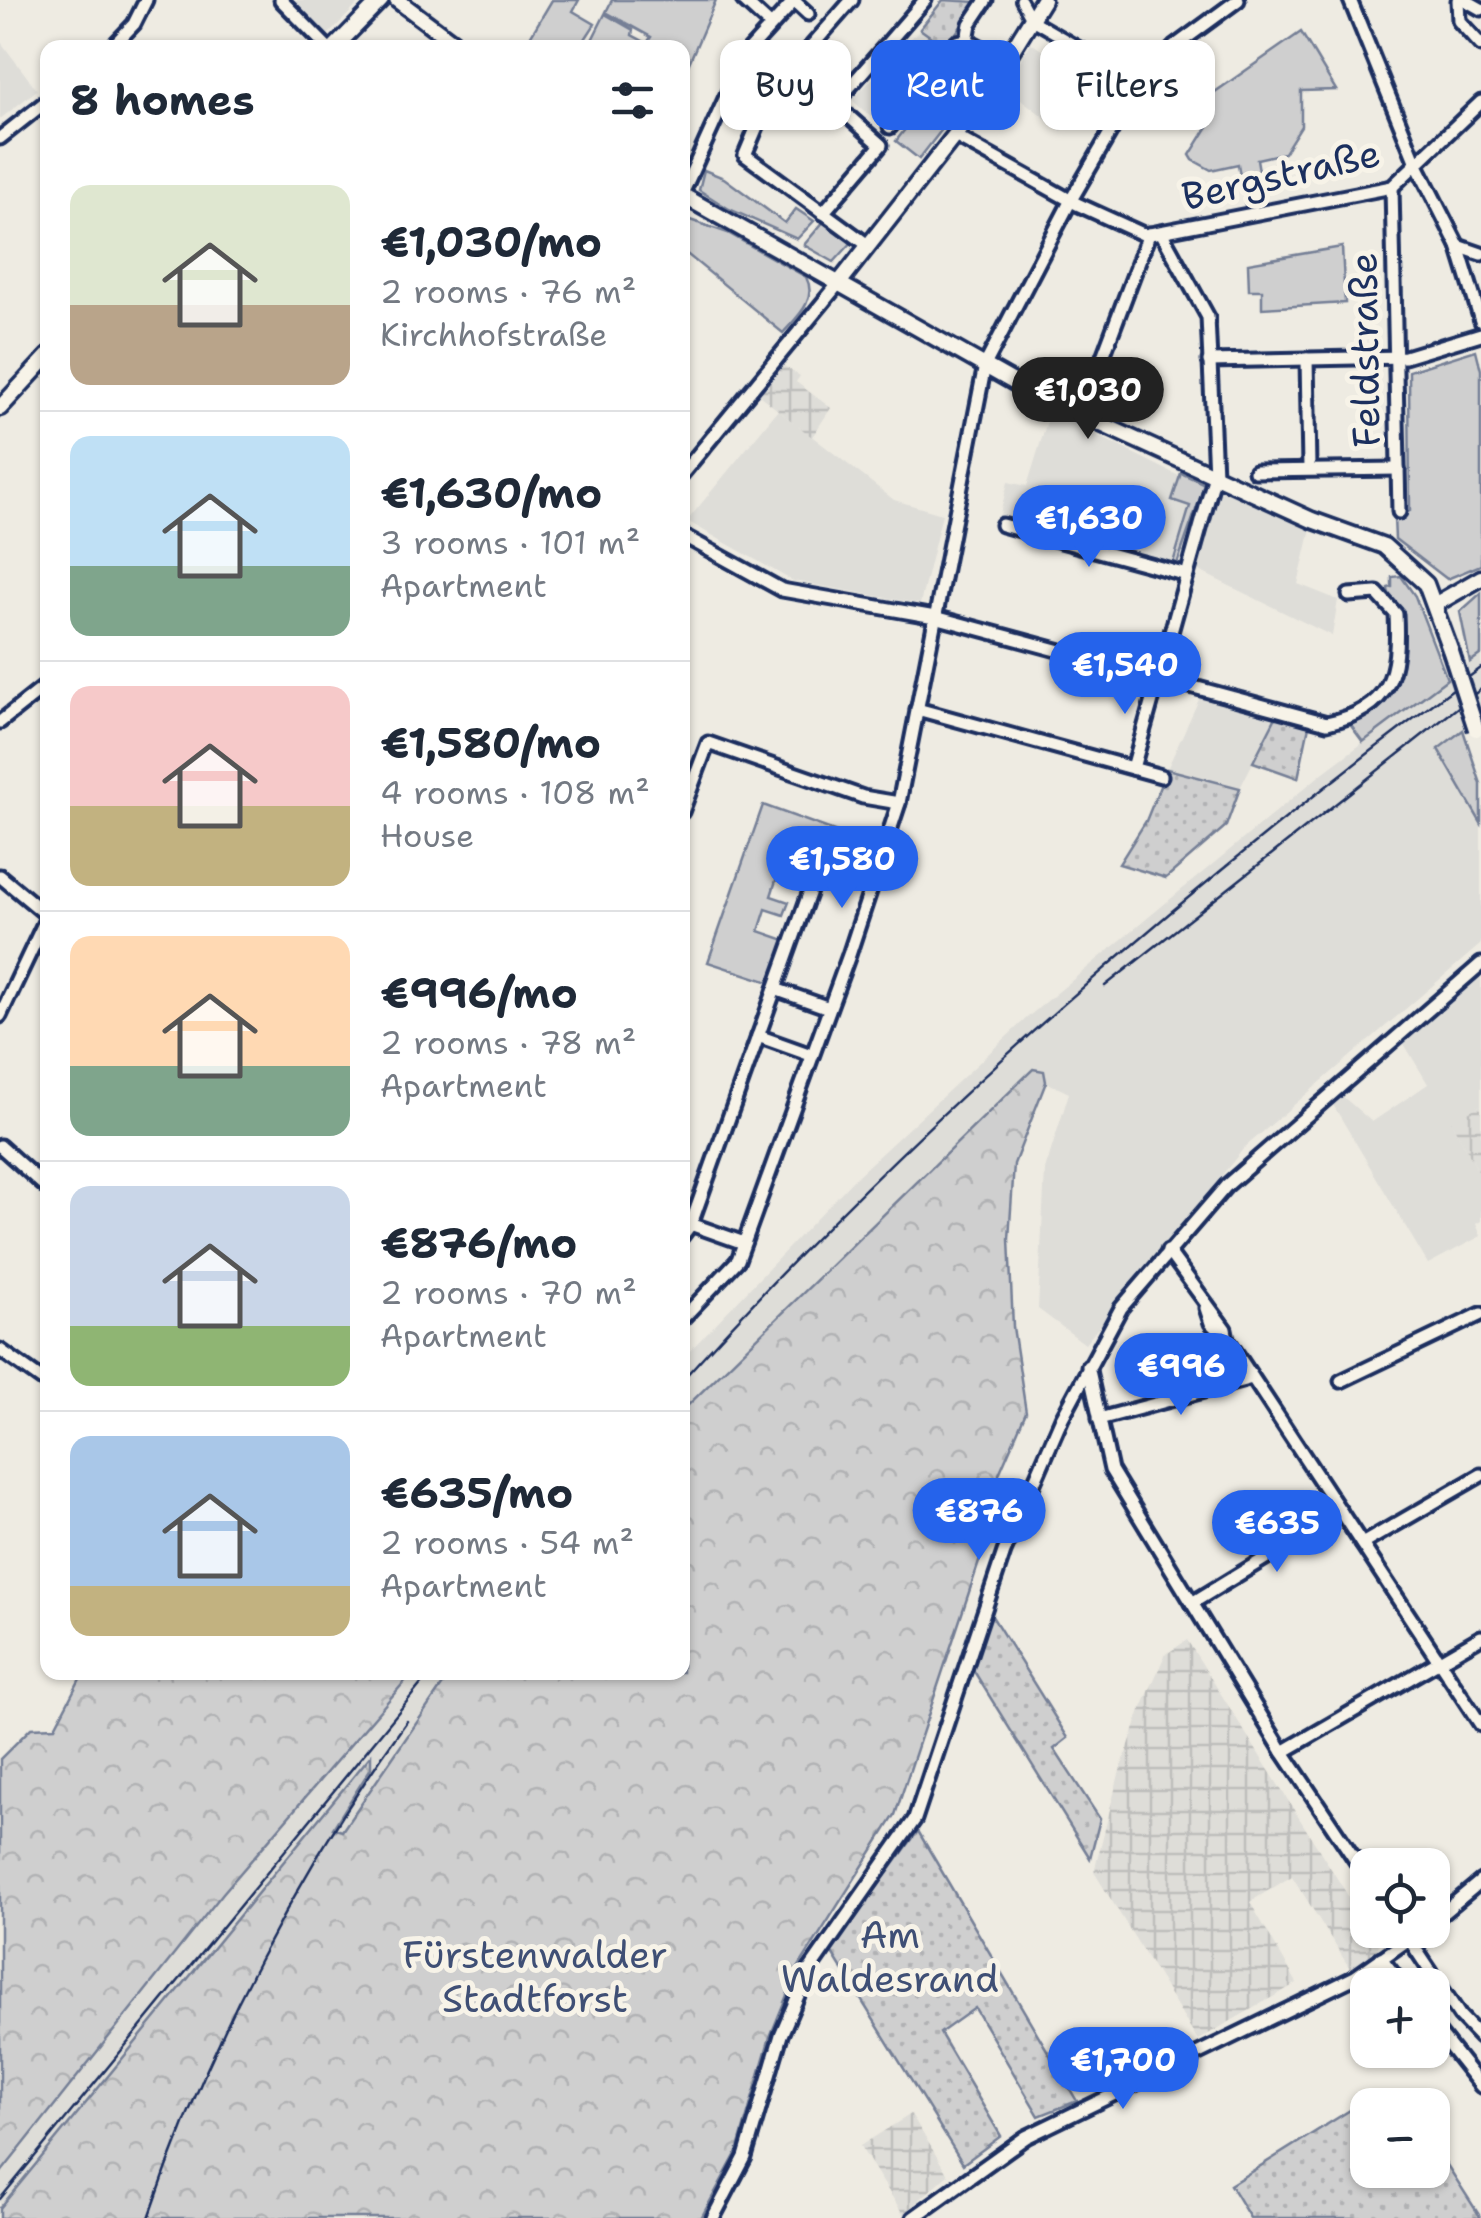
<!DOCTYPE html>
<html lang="en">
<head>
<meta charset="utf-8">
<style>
  :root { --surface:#fff; --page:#f2f2f3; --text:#1f2937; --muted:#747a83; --line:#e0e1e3; --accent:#2563eb }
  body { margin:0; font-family:"Shantell Sans",sans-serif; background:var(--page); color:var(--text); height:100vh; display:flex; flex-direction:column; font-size:38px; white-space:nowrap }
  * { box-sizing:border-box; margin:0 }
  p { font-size:32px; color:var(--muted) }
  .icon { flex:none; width:55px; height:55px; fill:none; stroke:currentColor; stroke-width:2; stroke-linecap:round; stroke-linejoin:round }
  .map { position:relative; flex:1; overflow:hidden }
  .details { position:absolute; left:40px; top:40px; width:650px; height:1640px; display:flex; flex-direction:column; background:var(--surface); border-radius:20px; box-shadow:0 2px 8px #0004 }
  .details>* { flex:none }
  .top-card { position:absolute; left:720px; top:40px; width:610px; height:90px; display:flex; gap:20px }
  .buttons { position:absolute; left:1350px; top:1848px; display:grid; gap:20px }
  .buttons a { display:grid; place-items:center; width:100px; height:100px; border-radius:20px; background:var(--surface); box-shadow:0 2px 8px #0004; font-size:50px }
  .price { position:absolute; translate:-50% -85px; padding:0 22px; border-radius:35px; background:var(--accent); color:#fff; font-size:32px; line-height:65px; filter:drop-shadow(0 2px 5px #0008) }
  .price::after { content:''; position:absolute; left:50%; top:60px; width:30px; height:22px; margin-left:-15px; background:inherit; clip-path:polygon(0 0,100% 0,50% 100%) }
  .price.active { background:#222; color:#fff }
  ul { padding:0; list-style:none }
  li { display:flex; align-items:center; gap:30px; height:250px; padding:0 30px }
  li+li { border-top:2px solid var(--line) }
  li span { display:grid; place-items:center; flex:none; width:280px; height:200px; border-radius:20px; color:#555 }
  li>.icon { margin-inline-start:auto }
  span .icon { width:120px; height:120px; fill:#fffc; stroke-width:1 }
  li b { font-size:42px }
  h2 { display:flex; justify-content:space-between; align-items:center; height:120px; padding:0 30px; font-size:42px }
  .pill { padding:0 35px; border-radius:20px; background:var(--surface); box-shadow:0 2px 8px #0004; font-size:35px; line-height:90px }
  .pill.active { background:var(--accent); color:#fff }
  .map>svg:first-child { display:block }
</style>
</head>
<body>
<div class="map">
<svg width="1481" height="2218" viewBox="0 0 1481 2218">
  <defs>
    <pattern id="industrial-grid" width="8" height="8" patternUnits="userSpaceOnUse" patternTransform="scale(2.5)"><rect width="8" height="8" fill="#deddd8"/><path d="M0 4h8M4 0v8" fill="none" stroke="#bebebc"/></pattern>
    <pattern id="forest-crowns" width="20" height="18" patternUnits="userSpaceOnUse" patternTransform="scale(2.5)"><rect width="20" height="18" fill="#cfcfcf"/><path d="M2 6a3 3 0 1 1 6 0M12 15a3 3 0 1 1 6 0" fill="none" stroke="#b1b2b4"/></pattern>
    <pattern id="park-dots" width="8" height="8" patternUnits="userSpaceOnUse" patternTransform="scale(2.5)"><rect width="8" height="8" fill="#cfcfcf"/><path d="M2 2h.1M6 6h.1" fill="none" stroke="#b1b2b4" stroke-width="1.8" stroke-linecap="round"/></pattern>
  </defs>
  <rect width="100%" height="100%" fill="#eeebe2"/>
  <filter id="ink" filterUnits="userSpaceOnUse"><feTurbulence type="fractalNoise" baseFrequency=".01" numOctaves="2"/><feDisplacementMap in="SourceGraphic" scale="20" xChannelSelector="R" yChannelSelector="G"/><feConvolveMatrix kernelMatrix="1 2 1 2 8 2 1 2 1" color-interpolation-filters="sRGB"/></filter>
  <g filter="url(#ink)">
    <!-- built -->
    <g fill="#deddd8">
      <polygon points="292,0 362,0 326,37"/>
      <polygon points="920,29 942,53 881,126 852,100"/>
      <polygon points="0,41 37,90 0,119"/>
      <polygon points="1031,43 1092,83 1062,131 1004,86"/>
      <polygon points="778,410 894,500 942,514 920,604 793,581 687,521"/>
      <polygon points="1050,412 1179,476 1172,500 1190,506 1173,563 1000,514 1008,482 1027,486"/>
      <polygon points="1221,488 1311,529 1298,584 1338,600 1332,636 1197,570"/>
      <polygon points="1481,654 1481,716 1439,749 1481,823 1481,944 1244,1148 1085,1344 1038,1309 1045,1170 1069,1093 1046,1082 1044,1071 1033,1069 683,1410 682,1359 858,1175 1029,1016 1324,772"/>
      <polygon points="1201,695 1276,717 1240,788 1167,769"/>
      <polygon points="1481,977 1481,1105 1452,1122 1481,1177 1481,1221 1476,1224 1481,1236 1428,1264 1332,1103 1341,1095 1372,1122 1428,1084 1403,1042"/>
      <polygon points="412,1673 451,1673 342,1832 333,1828 371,1757 0,2208 0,2174 223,1893"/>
    </g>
    <!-- industrial -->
    <g fill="url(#industrial-grid)">
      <polygon points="784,366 800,376 796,382 831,408 812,437 759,395"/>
      <polygon points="1481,1105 1481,1177 1451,1121"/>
      <polygon points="1187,1640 1379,1945 1376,1954 1352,1972 1292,1876 1250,1902 1297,1983 1198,2040 1094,1872 1119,1774 1141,1710 1165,1655"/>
      <polygon points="911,2114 948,2175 903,2214 860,2146"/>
    </g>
    <!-- grass -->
    <g fill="#cfcfcf" stroke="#757f96" stroke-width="2.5">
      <polygon points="552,0 579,0 573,11 595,24 580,47 545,47 530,37"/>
      <polygon points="612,0 716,0 683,77 682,48 589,46 605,14 633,30 632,35 647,43 651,37 606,12"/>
      <polygon points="1301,32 1336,90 1301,91 1301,126 1284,153 1257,159 1264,201 1245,205 1238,164 1211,170 1193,160 1190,155 1212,120 1198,110 1205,99"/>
      <polygon points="927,101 950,119 919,159 896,141"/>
      <polygon points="704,170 724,178 785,223 796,209 814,221 797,239 729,209 699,190"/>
      <path d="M687,219l41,14 78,44c12,23 -9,40 -23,56l-100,-82v-29z"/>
      <polygon points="825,220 854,240 834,262 804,245"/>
      <polygon points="1342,247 1345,303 1262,308 1262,290 1249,290 1248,263"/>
      <polygon points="1476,350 1481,370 1481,565 1447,579 1395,539 1394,517 1410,511 1409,371"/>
      <polygon points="1181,473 1205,484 1177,564 1173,563 1190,506 1172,500"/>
      <path d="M1401,576l14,20 32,83 -84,63 -14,-19c40,-24 65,-58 52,-107 -3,-12 -13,-16 -13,-28l4,-1v-10z"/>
      <polygon points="1481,593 1481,654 1470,662 1460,612"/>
      <polygon points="1463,730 1481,784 1481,823 1438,749"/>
      <polygon points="763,805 840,833 830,860 817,856 819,850 790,841 783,863 812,872 808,884 778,874 771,896 789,902 784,915 766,909 759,931 788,941 772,983 708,962"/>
    </g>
    <!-- forest -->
    <g fill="url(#forest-crowns)" stroke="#757f96" stroke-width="2.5">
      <polygon points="1033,1069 1044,1071 1046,1082 1014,1164 1009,1239 1013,1327 1026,1412 999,1474 1001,1508 983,1550 895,1815 798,1968 770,2037 737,2152 701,2218 0,2218 0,2208 371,1755 371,1768 333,1828 342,1831 451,1673 682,1672 683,1410"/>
      <polygon points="83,1673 412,1673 223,1893 0,2174 0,1759 31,1728 55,1727"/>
    </g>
    <!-- park -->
    <g fill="url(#park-dots)" stroke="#757f96" stroke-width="2.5">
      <polygon points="943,0 978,2 942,53 928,43 931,37 920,29"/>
      <polygon points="1276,717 1309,726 1298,778 1253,762"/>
      <polygon points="1167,769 1240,788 1226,826 1166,878 1119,864 1146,821"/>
      <polygon points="990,1613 1068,1738 1054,1749 1100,1819 1090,1858 972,1668"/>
      <polygon points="918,1831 1077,2101 1039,2116 975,2008 940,2033 1001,2136 963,2164 831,1951"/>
      <polygon points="1363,2102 1367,2108 1368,2170 1432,2170 1433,2143 1481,2218 1250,2218 1230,2185"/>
    </g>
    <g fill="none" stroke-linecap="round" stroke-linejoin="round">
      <!-- pedestrian casing -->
      <g stroke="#1b2f5e" stroke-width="16">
        <polyline id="pedestrian" points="1021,0 1032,20 1135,80"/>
      </g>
      <!-- minor casing -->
      <g stroke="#1b2f5e" stroke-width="19">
        <g id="minor">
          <polyline points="281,0 328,48"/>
          <polyline points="743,0 770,25"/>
          <polyline points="852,0 772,91 745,155 869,246"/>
          <polyline points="1350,0 1416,163 1458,246 1481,321"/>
          <polyline points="1458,0 1459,21 1481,45"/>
          <polyline points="1465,0 1481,9"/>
          <polyline points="794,1 808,14"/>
          <polyline points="967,40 970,24 986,0"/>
          <polyline points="111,48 134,24 146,0"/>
          <polyline points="890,127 957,42 967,40 1007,61"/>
          <polyline points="955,136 1077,204 1145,235 1392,187 1481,102"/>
          <polyline points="0,138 48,100"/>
          <polyline points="1392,187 1399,512"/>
          <polyline points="682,194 745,55 795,0"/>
          <polyline points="823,213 881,145 835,104 925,0"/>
          <polyline points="1458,246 1481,254"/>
          <polyline points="1307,359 1309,468"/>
          <polyline points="1209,361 1405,357 1481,334"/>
          <polyline points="1081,415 1149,234"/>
          <polyline points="1255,471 1398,469"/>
          <polyline points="682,474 839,283"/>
          <polyline points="1002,525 1187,575"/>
          <path d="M682,535l100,55 153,27 392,106c65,-14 72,-49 69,-109l-19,-21 -28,2"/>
          <polyline points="917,709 1161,776"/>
          <polyline points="0,722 48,684"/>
          <polyline points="1133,768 1215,475 1208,317 1161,232"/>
          <polyline points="682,812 708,743 863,797 899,803"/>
          <polyline points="0,876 48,916"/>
          <polyline points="775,989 829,1008"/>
          <polyline points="0,1016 48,915"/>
          <polyline points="758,1036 811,1055"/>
          <polyline points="0,1146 48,1189"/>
          <polyline points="682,1221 744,1243"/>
          <polyline points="682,1236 691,1224 820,863"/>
          <polyline points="1168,1251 1225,1329 1227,1339"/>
          <polyline points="1206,1308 1211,1323 1227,1339 1481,1725"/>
          <polyline points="682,1319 738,1260 849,955 899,803 985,365 1071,200 1139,83 1174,47 1238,0"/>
          <polyline points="0,1350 48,1384"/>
          <polyline points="1088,1366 1111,1470 1283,1752 1368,1879"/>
          <polyline points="1341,1381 1481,1314"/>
          <polyline points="1099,1419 1252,1378"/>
          <polyline points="1362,1544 1481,1475"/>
          <polyline points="1192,1603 1341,1512"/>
          <polyline points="1283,1752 1481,1637"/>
          <polyline points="1432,1922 1481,1881"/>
          <polyline points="1403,1930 1460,2016 1481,2038"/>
          <polyline points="1381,1958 1402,1985"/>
          <polyline points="1432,2024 1481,2086"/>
          <polyline points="713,2218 745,2157 781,2035 808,1972 915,1819 1004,1552 1062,1418 1121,1308 1226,1186 1481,964"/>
          <polyline points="913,2218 1026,2137 1355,1977 1422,1930"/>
        </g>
      </g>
      <!-- tertiary casing -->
      <g stroke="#1b2f5e" stroke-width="21">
        <g id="tertiary">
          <polyline points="397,0 461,48"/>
          <polyline points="334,48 381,0"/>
          <polyline points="682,195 1031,392 1312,520 1384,546 1426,584 1451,652"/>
          <polyline points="839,283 977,107 1043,0"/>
          <polyline points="0,408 48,356"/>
          <polyline points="1436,604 1481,578"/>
        </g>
      </g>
      <!-- pedestrian -->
      <use href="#pedestrian" stroke="#f7f3e8" stroke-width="9"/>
      <!-- minor -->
      <use href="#minor" stroke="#f7f3e8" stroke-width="11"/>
      <!-- tertiary -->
      <use href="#tertiary" stroke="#f7f3e8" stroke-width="14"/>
      <!-- rail -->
      <g stroke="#1b2f5e" stroke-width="2.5">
        <polyline points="1105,986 1481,689"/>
        <path d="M682,1380c240,-266 512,-499 799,-712"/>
        <polyline points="0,2199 431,1672"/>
        <path d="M149,2218c59,-175 150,-348 258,-497"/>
      </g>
      <!-- tertiary-bridge casing -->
      <g stroke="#1b2f5e" stroke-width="21" stroke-linecap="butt">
        <polyline id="tertiary-bridge" points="1451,652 1476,729"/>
      </g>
      <!-- tertiary-bridge -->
      <use href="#tertiary-bridge" stroke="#f7f3e8" stroke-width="14"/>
    </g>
  </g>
  <g text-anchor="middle" stroke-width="10" stroke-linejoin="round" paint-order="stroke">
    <!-- street labels -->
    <g font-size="38" fill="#1b2f5e" stroke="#f7f3e8">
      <text transform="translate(1281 175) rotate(-13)" y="13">Bergstraße</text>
      <text transform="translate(1365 350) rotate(-91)" y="13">Feldstraße</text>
    </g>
    <!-- park labels -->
    <g font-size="38" fill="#3f4f75" stroke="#f7f3e8">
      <text x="890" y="1948">Am<tspan x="890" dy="44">Waldesrand</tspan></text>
      <text x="535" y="1968">Fürstenwalder<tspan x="535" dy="44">Stadtforst</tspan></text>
    </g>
  </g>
</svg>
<div class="buttons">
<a><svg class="icon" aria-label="locate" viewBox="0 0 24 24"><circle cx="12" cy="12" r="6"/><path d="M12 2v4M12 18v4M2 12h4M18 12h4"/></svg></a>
<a>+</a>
<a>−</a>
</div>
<b class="price active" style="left:1088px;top:442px">€1,030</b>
<b class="price" style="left:1089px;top:570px">€1,630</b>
<b class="price" style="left:1125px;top:717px">€1,540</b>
<b class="price" style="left:842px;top:911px">€1,580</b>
<b class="price" style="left:1181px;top:1418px">€996</b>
<b class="price" style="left:979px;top:1563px">€876</b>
<b class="price" style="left:1277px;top:1575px">€635</b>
<b class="price" style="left:1123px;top:2112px">€1,700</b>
<div class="top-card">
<a class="pill">Buy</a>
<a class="pill active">Rent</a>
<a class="pill">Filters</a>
</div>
<section class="details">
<h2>8 homes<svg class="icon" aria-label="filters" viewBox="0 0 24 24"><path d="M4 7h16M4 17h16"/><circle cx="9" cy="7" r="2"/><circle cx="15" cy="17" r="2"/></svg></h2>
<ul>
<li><span style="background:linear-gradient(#dfe7d0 60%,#b9a48a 0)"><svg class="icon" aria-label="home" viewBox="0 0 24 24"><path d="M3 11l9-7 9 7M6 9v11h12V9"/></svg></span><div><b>€1,030/mo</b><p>2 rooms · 76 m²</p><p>Kirchhofstraße</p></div></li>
<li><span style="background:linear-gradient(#bfe0f5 65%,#7fa58c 0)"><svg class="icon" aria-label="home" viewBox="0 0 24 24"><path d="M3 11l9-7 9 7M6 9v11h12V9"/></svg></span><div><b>€1,630/mo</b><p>3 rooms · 101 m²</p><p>Apartment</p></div></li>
<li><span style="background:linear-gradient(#f6c9c9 60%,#c2b280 0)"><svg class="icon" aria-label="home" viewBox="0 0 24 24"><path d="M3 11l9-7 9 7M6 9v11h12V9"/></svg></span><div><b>€1,580/mo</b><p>4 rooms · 108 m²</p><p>House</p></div></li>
<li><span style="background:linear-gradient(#ffd9b3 65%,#7fa58c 0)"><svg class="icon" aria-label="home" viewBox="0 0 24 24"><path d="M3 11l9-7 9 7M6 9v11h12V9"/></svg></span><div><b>€996/mo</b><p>2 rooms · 78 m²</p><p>Apartment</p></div></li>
<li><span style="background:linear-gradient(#c9d6e8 70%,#8fb573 0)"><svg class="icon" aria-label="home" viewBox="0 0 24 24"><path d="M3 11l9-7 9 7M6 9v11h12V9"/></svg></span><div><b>€876/mo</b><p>2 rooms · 70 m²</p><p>Apartment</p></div></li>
<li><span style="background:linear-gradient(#a9c7e8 75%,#c2b280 0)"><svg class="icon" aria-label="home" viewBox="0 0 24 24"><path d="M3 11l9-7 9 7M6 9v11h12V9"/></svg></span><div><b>€635/mo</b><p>2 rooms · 54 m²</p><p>Apartment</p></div></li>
</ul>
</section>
</div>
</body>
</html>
